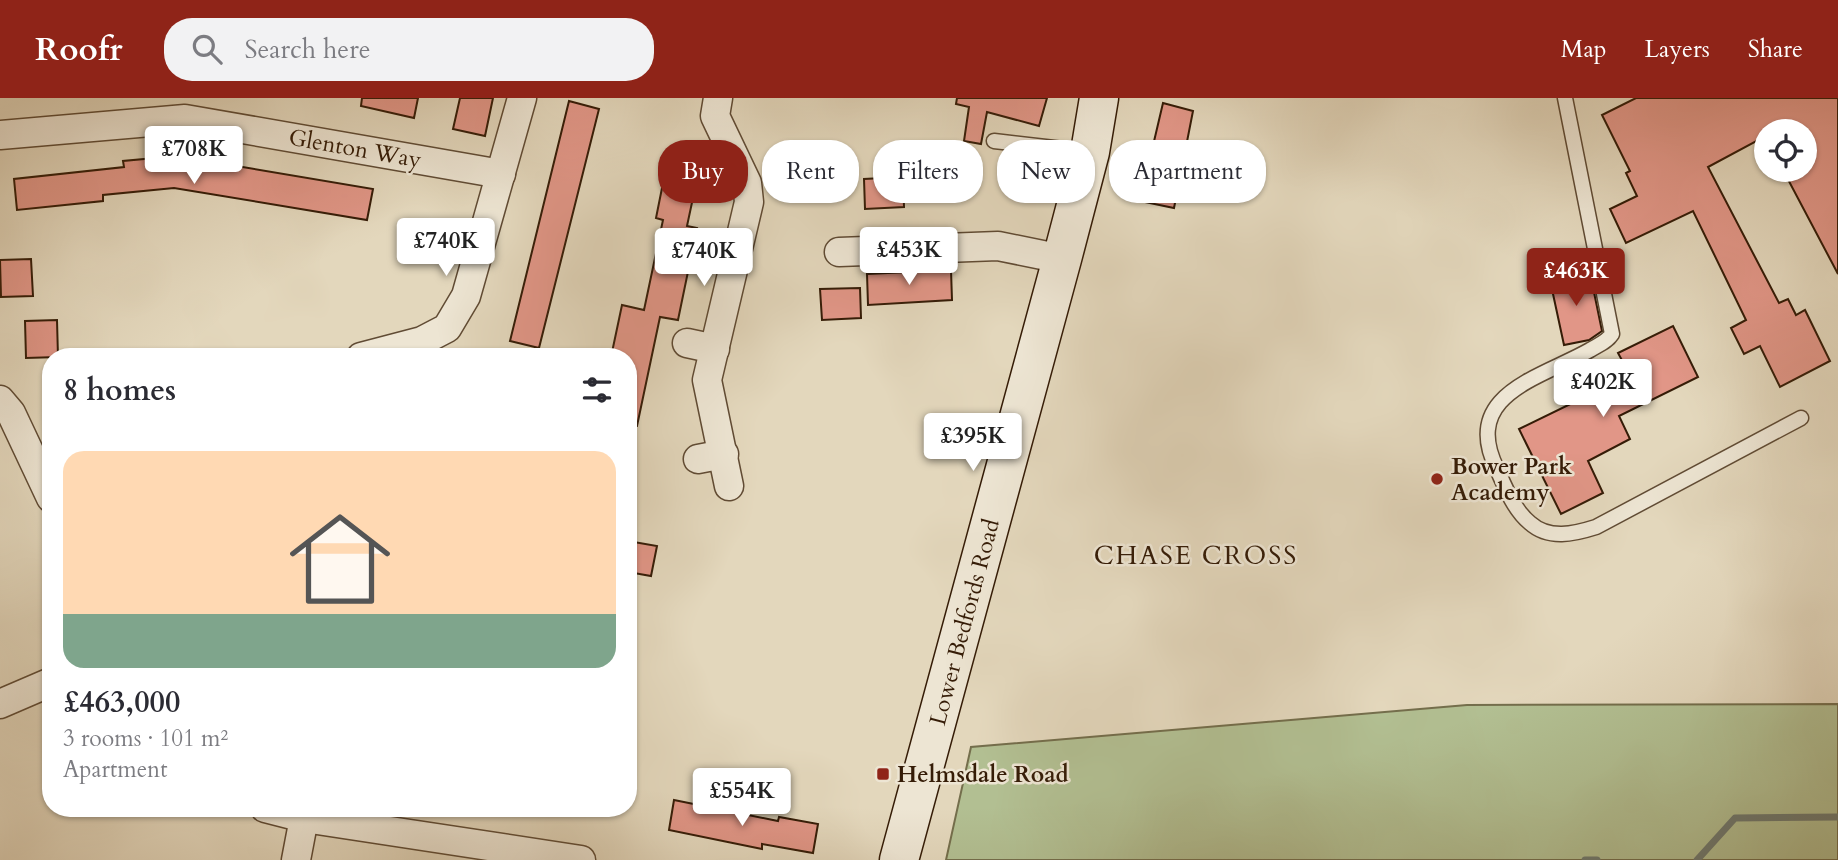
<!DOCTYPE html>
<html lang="en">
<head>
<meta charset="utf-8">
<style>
  :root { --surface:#fff; --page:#f2f2f3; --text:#2b2b33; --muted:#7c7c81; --accent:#8f2418 }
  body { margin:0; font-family:Cardo,serif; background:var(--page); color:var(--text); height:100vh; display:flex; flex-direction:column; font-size:26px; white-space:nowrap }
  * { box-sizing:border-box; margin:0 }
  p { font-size:23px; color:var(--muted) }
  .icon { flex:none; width:38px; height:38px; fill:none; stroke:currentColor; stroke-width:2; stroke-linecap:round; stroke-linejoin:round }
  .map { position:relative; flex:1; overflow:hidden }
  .drawer { position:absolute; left:42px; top:250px; width:595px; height:469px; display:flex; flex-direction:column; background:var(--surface); border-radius:28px; box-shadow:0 2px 5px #0004 }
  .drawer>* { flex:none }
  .guide { position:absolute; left:658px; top:42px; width:665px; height:63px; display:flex; gap:14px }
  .fabs { position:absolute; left:1754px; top:21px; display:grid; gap:14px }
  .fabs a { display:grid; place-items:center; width:63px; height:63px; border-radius:50%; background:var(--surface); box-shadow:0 2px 5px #0004; font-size:35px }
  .price { position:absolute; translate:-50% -60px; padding:0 16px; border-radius:7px; background:#fff; color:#222; font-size:23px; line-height:46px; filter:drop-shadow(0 2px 4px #0008) }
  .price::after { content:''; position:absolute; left:50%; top:42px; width:21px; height:16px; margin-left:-10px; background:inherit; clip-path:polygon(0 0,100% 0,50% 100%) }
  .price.on { background:var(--accent); color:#fff }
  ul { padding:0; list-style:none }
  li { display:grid; align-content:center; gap:14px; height:371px; padding:0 21px }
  li span { display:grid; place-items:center; height:217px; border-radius:21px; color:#555 }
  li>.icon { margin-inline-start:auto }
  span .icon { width:126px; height:126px; fill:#fffc; stroke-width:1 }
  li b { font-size:30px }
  h2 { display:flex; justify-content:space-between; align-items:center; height:84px; padding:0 21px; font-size:30px }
  .chip { padding:0 24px; border-radius:28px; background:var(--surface); box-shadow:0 2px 5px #0004; font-size:24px; line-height:63px }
  .chip.on { background:var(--accent); color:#fff }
  header { display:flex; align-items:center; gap:42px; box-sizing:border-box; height:98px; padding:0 35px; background:var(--accent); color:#fff }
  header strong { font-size:33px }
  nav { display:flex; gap:38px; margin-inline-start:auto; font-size:24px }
  .search { width:490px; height:63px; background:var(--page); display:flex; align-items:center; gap:18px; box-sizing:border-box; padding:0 24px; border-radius:28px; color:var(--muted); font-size:26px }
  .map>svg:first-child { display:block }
</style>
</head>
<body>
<header>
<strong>Roofr</strong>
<div class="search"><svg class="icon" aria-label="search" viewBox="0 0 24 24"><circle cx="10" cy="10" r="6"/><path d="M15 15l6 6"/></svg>Search here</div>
<nav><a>Map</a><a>Layers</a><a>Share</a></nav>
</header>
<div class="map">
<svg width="1838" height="762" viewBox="0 0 1838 762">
  <rect width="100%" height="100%" fill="#e3d7bc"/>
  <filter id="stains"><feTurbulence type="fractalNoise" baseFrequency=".00286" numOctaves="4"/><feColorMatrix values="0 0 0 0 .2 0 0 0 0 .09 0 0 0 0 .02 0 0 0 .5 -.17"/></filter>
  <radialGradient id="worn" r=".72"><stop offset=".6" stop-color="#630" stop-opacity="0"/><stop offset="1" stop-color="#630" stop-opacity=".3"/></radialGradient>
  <!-- green -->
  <polygon fill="#b2bf92" stroke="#746e4c" stroke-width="2" points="1838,606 1838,762 946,762 971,649 1467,607"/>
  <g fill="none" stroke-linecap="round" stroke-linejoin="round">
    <!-- stream -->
    <g stroke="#6f7a71" stroke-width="7">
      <polyline points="1585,762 1597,762"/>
      <polyline points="1697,762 1735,720 1838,719"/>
    </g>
  </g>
  <!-- building -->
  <g fill="#e19687" stroke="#351c07" stroke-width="2">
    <polygon points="362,0 418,0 414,20 361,8"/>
    <polygon points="460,0 493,0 485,38 453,31"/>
    <polygon points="957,0 1047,0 1039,28 987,14 981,46 964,43 969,9 956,6"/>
    <polygon points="1636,0 1838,0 1838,176 1783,72 1804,72 1804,33 1766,33 1766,38 1708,69 1779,205 1788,201 1796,217 1805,212 1830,263 1780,289 1760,248 1744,256 1731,230 1746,222 1693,113 1626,145 1610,111 1637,98 1626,75 1630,73 1602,17"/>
    <polygon points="569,3 599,11 539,250 510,243"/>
    <polygon points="1163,5 1193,13 1174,110 1140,103"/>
    <polygon points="177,58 373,91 367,122 174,90 103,97 103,103 17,112 14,81 124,69 123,63"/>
    <polygon points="668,60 700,67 687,128 697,130 678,222 660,219 637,328 628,327 628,259 611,259 622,207 644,212 663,122 656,120"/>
    <polygon points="903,79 904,109 865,111 864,81"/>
    <polygon points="31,161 33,198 1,199 0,162"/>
    <polygon points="951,172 952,202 868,207 867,176"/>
    <polygon points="1590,175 1602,233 1589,242 1564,247 1550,182"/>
    <polygon points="860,190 861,220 822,222 820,191"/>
    <polygon points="57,222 58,259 26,260 25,223"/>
    <polygon points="1673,228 1698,279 1619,318 1630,341 1588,363 1603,395 1561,416 1519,331 1630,277 1618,255"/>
    <polygon points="628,443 657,448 651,478 628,474"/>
    <polygon points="674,702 778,723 779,719 818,726 813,755 762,746 762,751 669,732"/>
  </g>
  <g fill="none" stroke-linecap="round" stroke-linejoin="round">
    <!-- lane casing -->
    <g stroke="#604b34" stroke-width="17">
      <g id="lane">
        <path d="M1565,0l47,236c-5,8 -14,11 -22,16 -49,28 -130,44 -93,119 8,18 17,41 33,54 19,17 44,11 66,4l205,-109"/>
        <polyline points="994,43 1089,54"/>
      </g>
    </g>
    <!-- street casing -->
    <g stroke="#604b34" stroke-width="31">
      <g id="street">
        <polyline points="718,0 715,18 747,85 749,104 707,282 729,388"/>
        <polyline points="0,37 185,21 501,76"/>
        <polyline points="839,154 998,148 1062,161"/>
        <polyline points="687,245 715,251"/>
        <polyline points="361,259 422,243 447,230 466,198 522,0"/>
        <polyline points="0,302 11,315 51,400"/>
        <polyline points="698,361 724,356"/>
        <polyline points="0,606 51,584"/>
        <polyline points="265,710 304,720 581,762"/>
        <polyline points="296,762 304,720"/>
      </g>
    </g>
    <!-- secondary casing -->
    <g stroke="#351c07" stroke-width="41">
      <polyline id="secondary" points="899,762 1062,161 1090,54 1099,0"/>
    </g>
    <!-- lane -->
    <use href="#lane" stroke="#ede5d3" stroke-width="14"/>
    <!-- street -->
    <use href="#street" stroke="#ede5d3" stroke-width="28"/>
    <!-- secondary -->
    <use href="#secondary" stroke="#ede5d3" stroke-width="38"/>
  </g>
  <!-- markers -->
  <g fill="#8f2418" stroke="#ede5d3" stroke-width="2.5">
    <circle cx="1437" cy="381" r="7"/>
    <rect x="876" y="669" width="14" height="14" rx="3.5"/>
  </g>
  <g text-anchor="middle" stroke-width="5" stroke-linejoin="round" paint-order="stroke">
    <!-- street labels -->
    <g font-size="23" fill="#351c07" stroke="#ede5d3">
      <text transform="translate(355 50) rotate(10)" y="8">Glenton Way</text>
      <text transform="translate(964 524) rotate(-75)" y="8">Lower Bedfords Road</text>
    </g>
    <!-- poi labels -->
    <g font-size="23" font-weight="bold" fill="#351c07" stroke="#ede5d3" text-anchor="start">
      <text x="1451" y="376">Bower Park<tspan x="1451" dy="26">Academy</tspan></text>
      <text x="897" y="684">Helmsdale Road</text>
    </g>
    <!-- quarter labels -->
    <g font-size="26" letter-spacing="2" fill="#351c07" stroke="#ede5d3">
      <text x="1196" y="466">CHASE CROSS</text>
    </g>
  </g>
  <rect width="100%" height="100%" filter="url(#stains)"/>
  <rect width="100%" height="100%" fill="url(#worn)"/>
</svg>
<div class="fabs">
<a><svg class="icon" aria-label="locate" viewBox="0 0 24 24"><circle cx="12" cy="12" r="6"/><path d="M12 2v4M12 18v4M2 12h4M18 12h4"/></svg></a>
</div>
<b class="price" style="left:194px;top:88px">£708K</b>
<b class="price" style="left:446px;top:180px">£740K</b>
<b class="price" style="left:909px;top:189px">£453K</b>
<b class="price" style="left:704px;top:190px">£740K</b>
<b class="price on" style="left:1576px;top:210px">£463K</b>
<b class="price" style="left:1603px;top:321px">£402K</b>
<b class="price" style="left:973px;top:375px">£395K</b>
<b class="price" style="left:742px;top:730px">£554K</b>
<div class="guide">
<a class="chip on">Buy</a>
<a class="chip">Rent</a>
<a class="chip">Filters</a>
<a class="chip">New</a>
<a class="chip">Apartment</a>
</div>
<section class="drawer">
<h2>8 homes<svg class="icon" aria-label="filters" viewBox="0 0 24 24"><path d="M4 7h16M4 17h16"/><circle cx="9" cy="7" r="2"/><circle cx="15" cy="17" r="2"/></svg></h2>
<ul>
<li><span style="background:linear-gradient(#ffd9b3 75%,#7fa58c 0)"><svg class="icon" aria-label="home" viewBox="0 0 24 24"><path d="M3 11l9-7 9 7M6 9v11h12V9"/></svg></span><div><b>£463,000</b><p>3 rooms · 101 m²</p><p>Apartment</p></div></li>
</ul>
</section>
</div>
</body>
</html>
